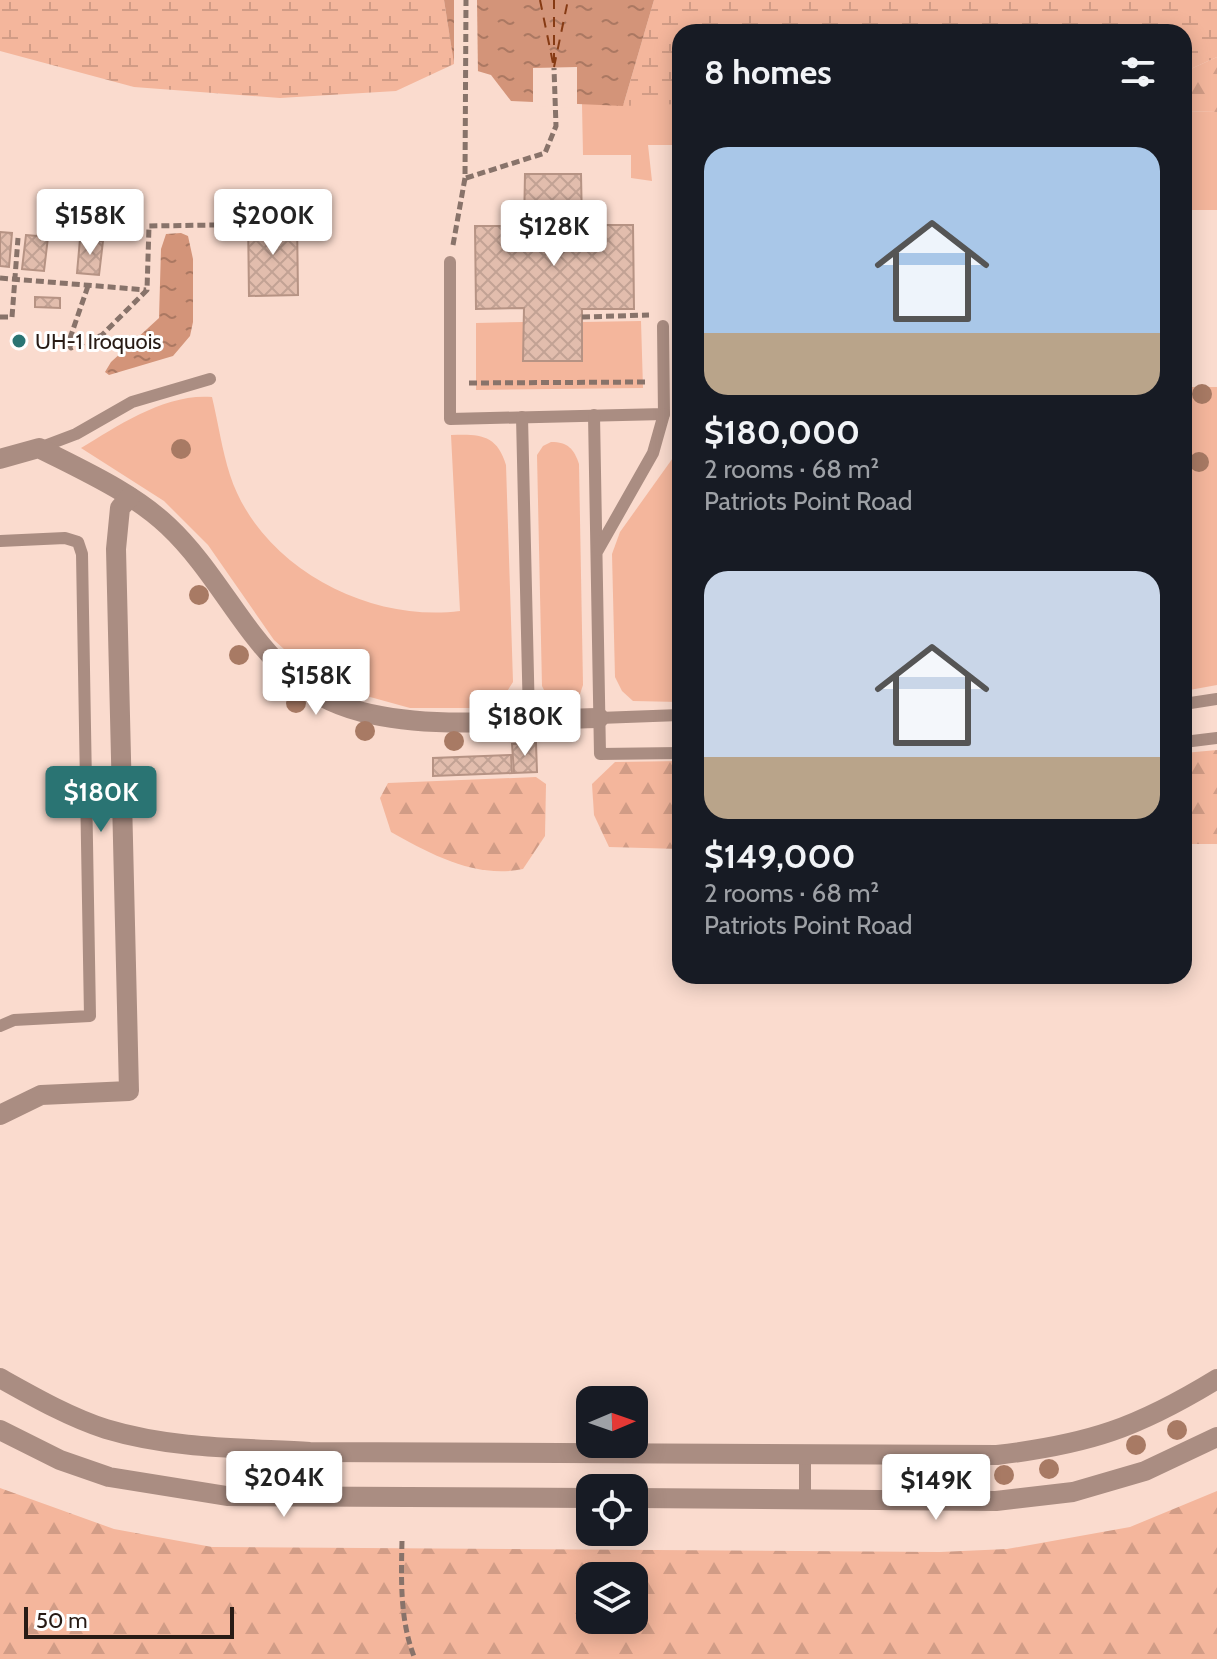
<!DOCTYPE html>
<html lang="en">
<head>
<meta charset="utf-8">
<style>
  :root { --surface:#171b24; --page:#20242c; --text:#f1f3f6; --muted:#9ea1a6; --accent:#2a7473 }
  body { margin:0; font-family:Cabin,sans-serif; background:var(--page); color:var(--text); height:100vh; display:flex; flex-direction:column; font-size:30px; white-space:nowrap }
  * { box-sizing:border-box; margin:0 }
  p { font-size:26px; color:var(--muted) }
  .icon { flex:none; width:44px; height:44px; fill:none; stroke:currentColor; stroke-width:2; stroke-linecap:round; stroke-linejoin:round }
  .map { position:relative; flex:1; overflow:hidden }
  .drawer { position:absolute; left:672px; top:24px; width:520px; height:960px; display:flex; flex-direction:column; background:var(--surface); border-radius:24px; box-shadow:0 4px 20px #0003 }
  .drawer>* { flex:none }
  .needle { width:52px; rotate:88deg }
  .buttons { position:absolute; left:576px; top:1386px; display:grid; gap:16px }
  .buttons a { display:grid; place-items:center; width:72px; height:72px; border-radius:16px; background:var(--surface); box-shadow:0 4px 20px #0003; font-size:40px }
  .scale { position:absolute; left:24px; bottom:20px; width:210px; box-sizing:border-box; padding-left:8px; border:4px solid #281b15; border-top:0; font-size:22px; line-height:28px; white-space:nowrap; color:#281b15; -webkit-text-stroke:6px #fff; paint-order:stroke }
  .price { position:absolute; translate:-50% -68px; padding:0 18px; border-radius:8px; background:#fff; color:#222; font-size:26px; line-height:52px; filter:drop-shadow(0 2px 4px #0008) }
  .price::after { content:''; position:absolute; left:50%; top:48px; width:24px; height:18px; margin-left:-12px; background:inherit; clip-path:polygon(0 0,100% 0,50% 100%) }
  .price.active { background:var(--accent); color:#fff }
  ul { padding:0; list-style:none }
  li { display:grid; align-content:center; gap:16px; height:424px; padding:0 32px }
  li span { display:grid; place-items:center; height:248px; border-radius:24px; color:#555 }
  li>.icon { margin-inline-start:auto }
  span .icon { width:144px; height:144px; fill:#fffc; stroke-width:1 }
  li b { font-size:34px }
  h2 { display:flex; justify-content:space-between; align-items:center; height:96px; padding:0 32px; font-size:34px }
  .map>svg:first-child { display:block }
</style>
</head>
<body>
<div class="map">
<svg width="1217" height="1659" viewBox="0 0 1217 1659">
  <defs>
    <pattern id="forest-firs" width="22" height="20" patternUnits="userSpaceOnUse" patternTransform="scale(2)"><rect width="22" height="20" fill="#f4b69c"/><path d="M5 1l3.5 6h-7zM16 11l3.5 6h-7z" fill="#d19c86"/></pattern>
    <pattern id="wetland-marsh" width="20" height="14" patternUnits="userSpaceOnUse" patternTransform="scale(2)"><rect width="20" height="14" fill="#f4b69c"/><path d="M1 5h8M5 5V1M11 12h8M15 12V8" fill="none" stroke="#d19c86"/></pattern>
    <pattern id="water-ripples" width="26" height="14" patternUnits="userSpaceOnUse" patternTransform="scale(2)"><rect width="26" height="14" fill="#d39479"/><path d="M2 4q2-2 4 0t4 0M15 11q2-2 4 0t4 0" fill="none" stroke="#ab7862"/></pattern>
    <pattern id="building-cross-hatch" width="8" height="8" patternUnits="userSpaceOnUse" patternTransform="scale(2)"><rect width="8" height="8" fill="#e2bdad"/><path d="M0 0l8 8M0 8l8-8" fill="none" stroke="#c2a294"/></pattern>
  </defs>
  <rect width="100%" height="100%" fill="#fadbce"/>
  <!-- grass -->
  <g fill="#f4b69c">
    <polygon points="582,104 680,104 680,145 648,145 652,181 631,178 631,155 583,155"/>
    <polygon points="1184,111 1217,112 1217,210 1184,210"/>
    <polygon points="641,321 643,388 476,390 476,323 524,322 524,361 581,361 582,322"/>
    <polygon points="1184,387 1217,387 1217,685 1184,691"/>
    <path d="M212,397c6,25 10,53 18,78 30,92 139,148 230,136l-9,-176c28,-1 46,-1 55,30l7,217 -14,22 -10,4h-79l-58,-16 -44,-21 -34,-31 -66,-95 -44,-44 -83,-53c38,-23 85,-55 131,-51z"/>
    <path d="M551,442c17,0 23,7 28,22l4,221 -4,12 -20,8 -10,-5 -7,-14 -5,-231 6,-9z"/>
    <polygon points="680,448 680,702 633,701 622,691 615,677 612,554 620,532"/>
  </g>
  <!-- forest -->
  <g fill="url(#forest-firs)" fill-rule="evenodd">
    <polygon points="1217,57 1217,112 1184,111 1184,72"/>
    <polygon points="1217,750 1217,844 1184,844 1184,753"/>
    <polygon points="680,761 680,849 609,847 594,815 592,784 615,762"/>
    <path d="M536,777l10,7 -1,52 -22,33c-47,10 -93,-15 -132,-37l-11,-34 8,-15z"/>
    <path d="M0,1488l114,41 98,18 728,5 67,-3 123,-22 87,-36v168h-1217zM634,1576v44h-44v-44z"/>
  </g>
  <!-- wetland -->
  <g fill="url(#wetland-marsh)">
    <polygon points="0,0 444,0 454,64 396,91 280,98 134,87 0,51"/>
    <polygon points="654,0 1217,0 1217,57 1184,72 1184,32 680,32 680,104 623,106"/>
  </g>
  <!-- water -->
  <g fill="url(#water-ripples)">
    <polygon points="444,0 654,0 623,106 511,101 491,75 454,64"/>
    <polygon points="181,233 188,236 193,259 193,322 190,336 173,356 109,375 105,372 111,362 159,318 161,249 166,234"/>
  </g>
  <!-- pier -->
  <g fill="#fadbce">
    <polygon points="454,0 477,0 478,75 454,68"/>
    <polygon points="577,67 577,108 533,106 533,68"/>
  </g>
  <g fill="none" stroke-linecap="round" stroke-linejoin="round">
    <!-- ferry -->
    <g stroke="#863a13" stroke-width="2" stroke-dasharray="10 8" stroke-linecap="butt">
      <polyline points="540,0 554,68"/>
      <polyline points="554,63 554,0"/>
      <polyline points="554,67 568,0"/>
    </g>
  </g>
  <!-- building -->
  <g fill="url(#building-cross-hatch)" stroke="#b69384" stroke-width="2">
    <polygon points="525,174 581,174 582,225 633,225 634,309 582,309 582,361 523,361 524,308 476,309 475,226 524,226"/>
    <polygon points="297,218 298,295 249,296 248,219"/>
    <polygon points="0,232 12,233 9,267 0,266"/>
    <polygon points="26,235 48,237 44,271 22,269"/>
    <polygon points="80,239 103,241 99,275 77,273"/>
    <polygon points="35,297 60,298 60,308 35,307"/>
    <polygon points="536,743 537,772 514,773 512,744"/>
    <polygon points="511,755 512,773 433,776 433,758"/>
  </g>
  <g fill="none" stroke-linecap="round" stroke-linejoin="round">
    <!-- path -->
    <g stroke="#88736a" stroke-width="5" stroke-dasharray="8 4" stroke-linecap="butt">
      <polyline points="466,178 545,153 556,126 554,68"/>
      <polyline points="453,245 465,178 466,0"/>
      <polyline points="0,278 146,290"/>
      <polyline points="88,286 68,344 71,348 102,335 147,290 149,226 215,225 248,237"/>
      <polyline points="0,317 12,317 18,238"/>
      <polyline points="582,317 649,315"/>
      <polyline points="469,383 647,382"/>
      <path d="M402,1541c-1,40 -2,81 13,118"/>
    </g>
    <!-- service -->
    <g stroke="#aa8d82" stroke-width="12">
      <polyline points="450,262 450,419 664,414 663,326"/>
      <polyline points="594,415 600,754 680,753"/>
      <polyline points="522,417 529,719"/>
      <polyline points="39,448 76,434 132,402 210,379"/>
      <polyline points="0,541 65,538 78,542 82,554 90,1016 14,1020 0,1026"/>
      <polyline points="598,550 653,453 664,414"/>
      <polyline points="1184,704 1217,699"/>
      <polyline points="599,718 680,715"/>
      <polyline points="1184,742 1217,738"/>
      <polyline points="805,1499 805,1453"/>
    </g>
    <!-- minor -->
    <g stroke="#aa8d82" stroke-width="20">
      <path d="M0,459l39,-11c43,22 93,44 129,78 68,64 92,161 194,186 75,19 160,7 237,6"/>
      <polyline points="0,1115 41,1095 129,1091 116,549 120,508 130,497"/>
    </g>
    <!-- tertiary -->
    <g stroke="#aa8d82" stroke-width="20">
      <path d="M0,1378c34,19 69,39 106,51 66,20 136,19 204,23l687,3c92,-11 140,-27 220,-76"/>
      <polyline points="0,1430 60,1460 109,1477 227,1496 590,1498"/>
      <polyline points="634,1498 996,1501 1073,1492 1145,1471 1217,1437"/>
    </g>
  </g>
  <!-- trees -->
  <g fill="#a87a64">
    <circle cx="1202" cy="394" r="10"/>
    <circle cx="181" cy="449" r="10"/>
    <circle cx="1199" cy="462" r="10"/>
    <circle cx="199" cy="595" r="10"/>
    <circle cx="239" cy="655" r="10"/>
    <circle cx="296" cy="703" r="10"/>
    <circle cx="365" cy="731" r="10"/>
    <circle cx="454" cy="741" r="10"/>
    <circle cx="1177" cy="1430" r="10"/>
    <circle cx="1136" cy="1445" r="10"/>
    <circle cx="1049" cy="1469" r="10"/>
    <circle cx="1004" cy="1475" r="10"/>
    <circle cx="900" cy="1477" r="10"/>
    <circle cx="951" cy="1477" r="10"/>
  </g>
  <!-- markers -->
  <circle fill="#2a7473" stroke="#fff" stroke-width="3" cx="19" cy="341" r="8"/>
  <g text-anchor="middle" stroke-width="6" stroke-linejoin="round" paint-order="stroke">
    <!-- poi labels -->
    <g font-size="22" fill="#281b15" stroke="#fff" text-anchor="start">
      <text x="35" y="349">UH-1 Iroquois</text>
    </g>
  </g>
</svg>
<div class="buttons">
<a><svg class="needle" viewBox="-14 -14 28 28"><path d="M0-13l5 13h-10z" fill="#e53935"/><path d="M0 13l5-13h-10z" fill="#9ea1a6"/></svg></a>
<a><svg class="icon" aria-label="locate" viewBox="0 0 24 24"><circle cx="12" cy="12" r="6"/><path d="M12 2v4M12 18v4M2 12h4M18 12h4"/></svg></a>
<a><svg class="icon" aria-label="layers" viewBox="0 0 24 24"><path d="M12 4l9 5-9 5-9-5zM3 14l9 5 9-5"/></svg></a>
</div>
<div class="scale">50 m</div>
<b class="price" style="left:90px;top:257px">$158K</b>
<b class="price" style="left:273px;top:257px">$200K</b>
<b class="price" style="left:554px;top:268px">$128K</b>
<b class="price" style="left:316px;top:717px">$158K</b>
<b class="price" style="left:525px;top:758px">$180K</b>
<b class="price active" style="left:101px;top:834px">$180K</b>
<b class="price" style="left:284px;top:1519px">$204K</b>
<b class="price" style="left:936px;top:1522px">$149K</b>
<section class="drawer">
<h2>8 homes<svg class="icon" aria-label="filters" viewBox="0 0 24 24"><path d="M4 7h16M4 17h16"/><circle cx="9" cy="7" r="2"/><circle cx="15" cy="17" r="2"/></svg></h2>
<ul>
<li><span style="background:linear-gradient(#a9c7e8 75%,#b9a48a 0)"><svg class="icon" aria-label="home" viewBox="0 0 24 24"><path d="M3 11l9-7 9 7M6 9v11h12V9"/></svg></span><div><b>$180,000</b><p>2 rooms · 68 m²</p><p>Patriots Point Road</p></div></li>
<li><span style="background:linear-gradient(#c9d6e8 75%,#b9a48a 0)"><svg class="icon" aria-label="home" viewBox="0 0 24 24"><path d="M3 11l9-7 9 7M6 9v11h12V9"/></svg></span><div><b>$149,000</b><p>2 rooms · 68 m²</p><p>Patriots Point Road</p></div></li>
</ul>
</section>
</div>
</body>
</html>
